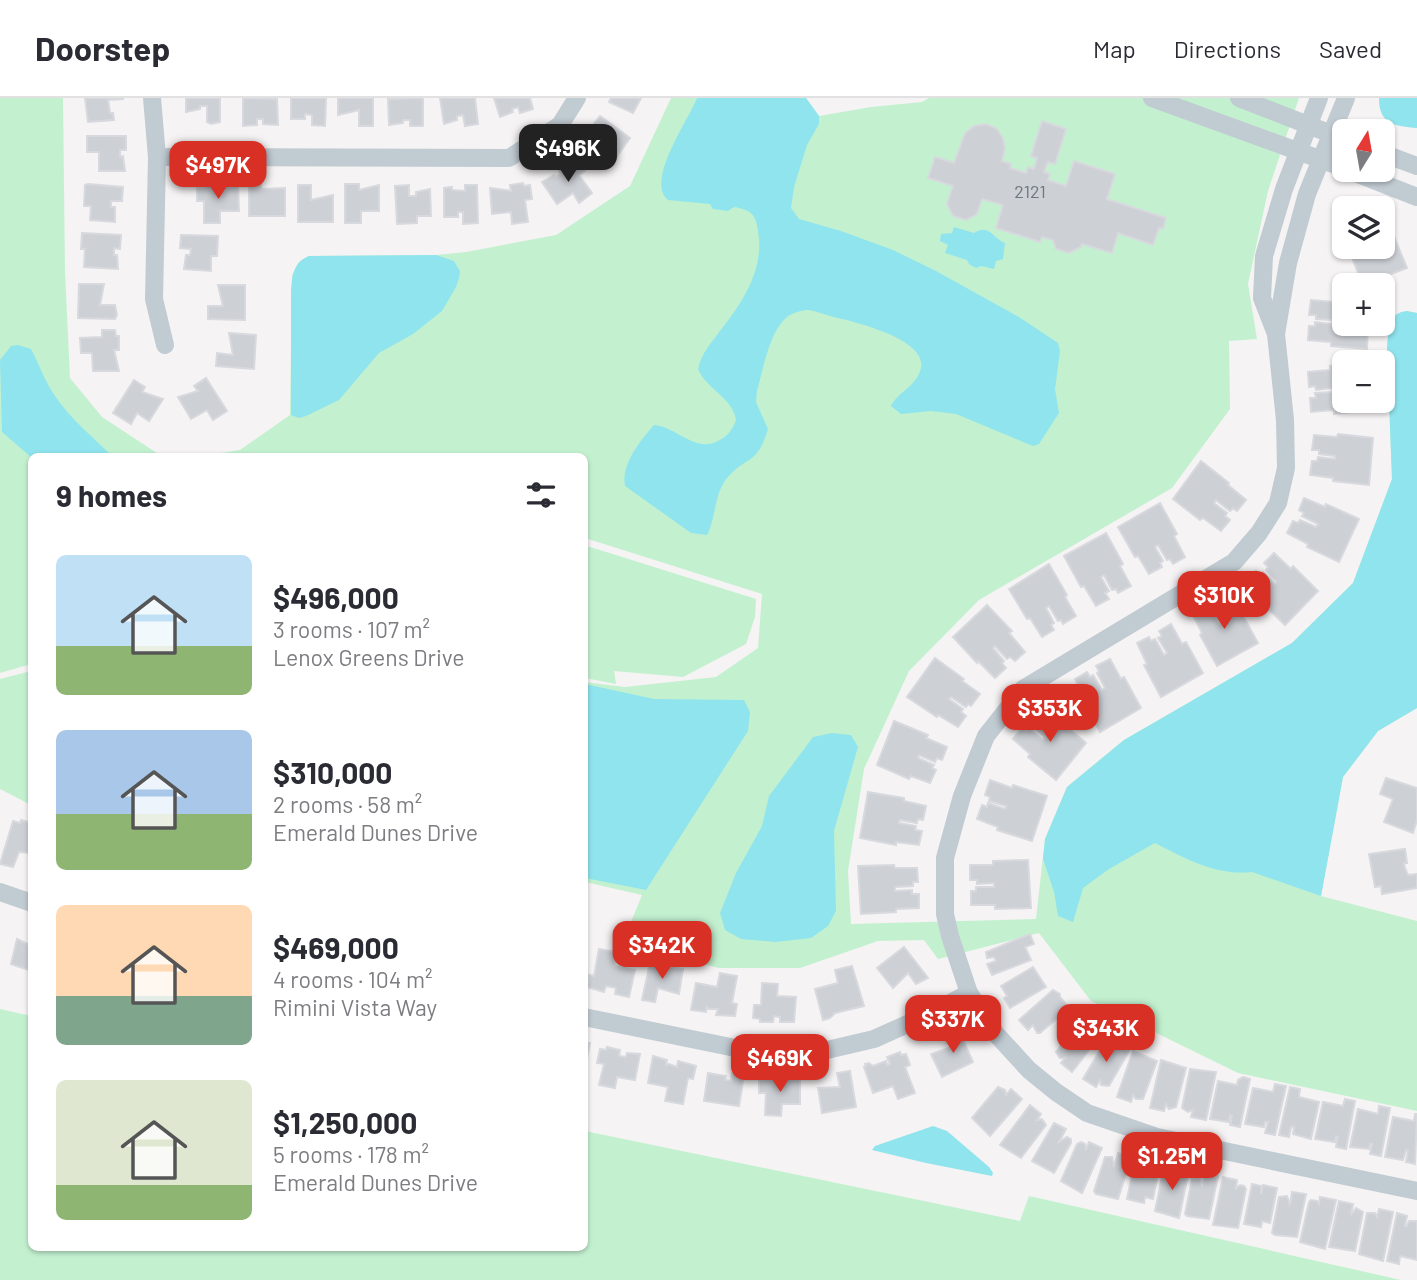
<!DOCTYPE html>
<html lang="en">
<head>
<meta charset="utf-8">
<style>
  :root { --surface:#fff; --page:#f7f7f7; --text:#2b2b33; --muted:#7c7c81; --line:#e1e1e2; --accent:#d93025 }
  body { margin:0; font-family:Barlow,sans-serif; background:var(--page); color:var(--text); height:100vh; display:flex; flex-direction:column; font-size:26px; white-space:nowrap }
  * { box-sizing:border-box; margin:0 }
  p { font-size:23px; color:var(--muted) }
  .icon { flex:none; width:38px; height:38px; fill:none; stroke:currentColor; stroke-width:2; stroke-linecap:round; stroke-linejoin:round }
  .map { position:relative; flex:1; overflow:hidden }
  .sheet { position:absolute; left:28px; top:355px; width:560px; height:798px; display:flex; flex-direction:column; background:var(--surface); border-radius:10px; box-shadow:0 2px 5px #0004 }
  .sheet>* { flex:none }
  .needle { width:46px; rotate:11deg }
  .controls { position:absolute; left:1332px; top:21px; display:grid; gap:14px }
  .controls a { display:grid; place-items:center; width:63px; height:63px; border-radius:10px; background:var(--surface); box-shadow:0 2px 5px #0004; font-size:35px }
  .price { position:absolute; translate:-50% -60px; padding:0 16px; border-radius:14px; background:var(--accent); color:#fff; font-size:23px; line-height:46px; filter:drop-shadow(0 2px 4px #0008) }
  .price::after { content:''; position:absolute; left:50%; top:42px; width:21px; height:16px; margin-left:-10px; background:inherit; clip-path:polygon(0 0,100% 0,50% 100%) }
  .price.on { background:#222; color:#fff }
  ul { padding:0; list-style:none }
  li { display:flex; align-items:center; gap:21px; height:175px; padding:0 28px }
  li span { display:grid; place-items:center; flex:none; width:196px; height:140px; border-radius:10px; color:#555 }
  li>.icon { margin-inline-start:auto }
  span .icon { width:84px; height:84px; fill:#fffc; stroke-width:1 }
  li b { font-size:30px }
  h2 { display:flex; justify-content:space-between; align-items:center; height:84px; padding:0 28px; font-size:30px }
  header { display:flex; align-items:center; gap:42px; box-sizing:border-box; height:98px; padding:0 35px; background:var(--surface); border-bottom:2px solid var(--line) }
  header strong { font-size:33px }
  nav { display:flex; gap:38px; margin-inline-start:auto; font-size:24px }
  .map>svg:first-child { display:block }
</style>
</head>
<body>
<header>
<strong>Doorstep</strong>
<nav><a>Map</a><a>Directions</a><a>Saved</a></nav>
</header>
<div class="map">
<svg width="1417" height="1182" viewBox="0 0 1417 1182">
  <rect width="100%" height="100%" fill="#f5f3f3"/>
  <!-- green -->
  <g fill="#c3f1d0">
    <polygon points="0,0 63,0 65,174 70,280 102,319 163,359 32,359 31,566 0,575"/>
    <path d="M671,0h135l13,18 52,-9 51,-5 7,-4h370l-31,93 -20,93 9,55 -28,2 1,68 -58,79 -193,112 -70,71 -45,98 -16,102 3,53 185,-5 9,-80 22,-52 57,-47 168,-97 61,-60 39,-104 -5,-131c2,-23 1,-41 30,-35v395l-39,23 -35,46 -22,119 96,25v190l-179,-38 -147,-72 -52,-68 -101,26 -14,-19 -46,1 -78,27h-81l-66,-17 -26,-19 15,-37 -57,-13v-200l40,5 91,-10 42,-29 4,-54 -177,-56 -1,-81h-388l44,-7 50,-35 2,-140 7,-13 10,-6 127,-1 30,-3 90,-17 74,-49z"/>
    <polygon points="584,447 756,501 755,519 746,546 683,579 614,573 616,586 585,580"/>
    <polygon points="31,573 32,573 31,707 0,691 0,581"/>
    <polygon points="0,911 31,918 32,1150 584,1150 585,1033 1020,1123 1029,1098 1401,1182 0,1182"/>
  </g>
  <!-- water -->
  <g fill="#90e4ed">
    <path d="M697,0h109l13,18v8l-12,21 -13,42 -3,21 8,11 42,12 52,19 43,21 83,46 39,26 2,8 -5,38 4,24 -20,31 -6,2 -77,-32 -25,-3 -30,3 -10,-8c7,-14 26,-20 30,-38 6,-29 -66,-46 -87,-51 -8,-2 -18,-6 -26,-7 -4,0 -12,2 -16,4 -21,9 -29,56 -35,77l-1,11 12,27c-11,37 -21,26 -41,49 -13,16 -11,40 -20,57l-16,-2 -66,-47c-4,-22 15,-45 29,-61 23,2 41,28 64,16 9,-4 15,-12 18,-21 -3,-22 -30,-31 -38,-51 3,-15 13,-26 22,-38 22,-28 45,-62 38,-100 -2,-17 -7,-21 -24,-24l-6,4 -15,-2 -3,-5 -42,-4c-23,-19 20,-79 29,-102z"/>
    <path d="M1379,0h38v30c-22,-2 -38,-3 -38,-30z"/>
    <path d="M954,129l20,6c16,-10 19,6 31,10l-2,16 -7,2 -2,8 -13,-3 -5,2 -7,-4 -2,-4 -22,-7 3,-8 -8,-4 1,-7 11,-1z"/>
    <path d="M436,157l18,6 6,10 -1,7 -3,9 -14,24 -29,23 -34,19 -40,47 -33,16 -7,2 -8,-3v-123c1,-15 2,-30 18,-36z"/>
    <path d="M1407,213l10,2v395l-39,23 -35,46 -22,119 -69,-24c-35,4 -66,-13 -97,-29l-46,26 -26,19 -10,34 -15,-6 -4,-24 -11,-33 2,-20 22,-52 57,-47 168,-97 61,-60 39,-104 -5,-131c2,-16 1,-36 20,-37z"/>
    <path d="M18,247l13,4c8,15 13,30 22,44 16,25 39,43 60,64h-82l-29,-25 -2,-72 11,-14z"/>
    <polygon points="585,586 654,601 744,602 750,614 748,633 646,792 585,780"/>
    <polygon points="832,635 851,637 858,649 834,733 836,813 828,828 811,840 775,844 741,841 725,832 720,815 736,775 762,728 769,698 813,639"/>
    <polygon points="933,1028 947,1033 989,1069 993,1075 992,1078 926,1065 872,1052 875,1048"/>
  </g>
  <!-- building -->
  <g fill="#cdd0d5" stroke="#d7d9de" stroke-width="2">
    <polygon points="85,0 123,0 123,1 108,2 110,15 113,15 114,22 88,24"/>
    <polygon points="186,0 220,0 220,24 211,26 207,24 207,8 200,8 200,11 186,14"/>
    <polygon points="243,0 277,1 278,27 263,26 263,21 257,21 257,27 243,28"/>
    <polygon points="291,0 326,0 325,28 312,27 312,17 305,16 305,21 291,21"/>
    <polygon points="338,0 373,0 373,28 359,28 359,12 338,17"/>
    <polygon points="423,0 423,28 410,28 410,22 403,22 403,25 389,27 388,1"/>
    <polygon points="440,0 475,0 478,26 465,28 463,17 457,18 457,22 444,26"/>
    <polygon points="494,0 530,0 533,11 520,15 518,9 512,11 513,14 500,19"/>
    <polygon points="611,0 641,0 633,15 609,4"/>
    <polygon points="600,18 630,40 610,68 588,52 605,38 592,28"/>
    <polygon points="1042,23 1066,31 1055,66 1048,64 1044,74 1050,76 1048,82 1066,88 1074,63 1115,76 1107,101 1166,120 1163,131 1159,130 1153,147 1118,135 1112,155 1082,146 1081,149 1069,155 1056,151 1053,142 1042,139 1040,144 996,130 1003,107 982,101 977,116 966,122 953,118 947,106 953,88 928,80 935,59 954,65 965,35 974,28 986,26 996,30 1003,40 1005,51 1002,63 1011,66 1010,70 1026,75 1028,69 1034,71 1037,60 1031,58"/>
    <polygon points="87,38 126,38 126,52 120,52 120,59 123,58 125,73 99,73 99,54 87,54"/>
    <polygon points="577,62 585,73 579,77 592,95 579,105 573,95 557,106 542,84 554,77 556,79 561,76 559,72 570,64 571,66"/>
    <polygon points="523,85 524,88 530,87 532,101 525,102 528,124 512,126 511,114 492,116 490,90 511,93 510,87"/>
    <polygon points="88,86 123,89 122,103 111,103 111,109 115,109 115,124 90,122 91,108 84,108 85,87"/>
    <polygon points="249,86 261,86 261,91 285,90 285,118 249,118"/>
    <polygon points="345,86 359,86 359,92 379,87 379,113 361,113 361,125 345,125"/>
    <polygon points="204,87 218,87 218,93 224,92 224,89 238,87 239,113 220,113 220,125 204,125 204,103 197,103 197,90 204,89"/>
    <polygon points="298,87 311,87 311,102 333,97 333,124 298,124"/>
    <polygon points="409,87 409,98 416,98 416,94 430,91 431,118 417,118 417,125 397,126 395,88"/>
    <polygon points="465,87 477,87 478,125 463,126 463,114 458,114 458,119 444,119 444,90 452,89 452,92 465,93"/>
    <polygon points="1382,122 1390,138 1393,136 1407,170 1363,187 1350,155 1352,154 1350,149 1382,149"/>
    <polygon points="82,135 121,137 120,151 114,150 114,157 117,157 118,171 84,169 85,151 81,151"/>
    <polygon points="181,137 218,138 217,158 211,158 211,173 184,171 186,157 190,157 191,151 180,150"/>
    <polygon points="79,186 104,186 100,207 115,207 117,217 115,221 78,220"/>
    <polygon points="218,187 245,187 245,222 208,221 208,208 223,208"/>
    <polygon points="1334,200 1344,201 1344,226 1368,226 1367,251 1331,248 1331,244 1308,242 1309,228 1315,228 1315,224 1332,226 1333,222 1316,221 1316,217 1309,217 1311,202 1334,204"/>
    <polygon points="102,232 115,232 116,238 119,238 119,252 114,252 119,273 93,273 92,255 81,255 80,240 102,239"/>
    <polygon points="229,235 256,237 254,271 216,268 217,255 233,257"/>
    <polygon points="1344,267 1344,303 1370,303 1371,312 1334,316 1334,312 1311,314 1310,300 1316,300 1315,295 1333,294 1332,290 1316,292 1315,288 1309,289 1308,274 1330,272 1330,268"/>
    <polygon points="206,280 227,313 213,322 207,312 191,321 178,299 198,293 194,288"/>
    <polygon points="134,282 145,289 142,294 163,301 149,323 137,315 131,326 113,315"/>
    <polygon points="1338,336 1373,340 1369,387 1333,383 1333,380 1310,377 1312,363 1317,363 1318,359 1335,361 1335,358 1319,356 1319,352 1312,352 1314,337 1337,339"/>
    <polygon points="1201,363 1229,385 1228,387 1246,402 1237,413 1233,410 1230,413 1216,402 1214,405 1227,415 1225,418 1230,422 1221,433 1203,420 1200,422 1173,401"/>
    <polygon points="1304,400 1325,409 1326,406 1359,421 1339,464 1307,449 1308,446 1287,435 1293,423 1298,425 1300,422 1316,429 1318,426 1302,418 1304,415 1299,412"/>
    <polygon points="1160,405 1177,436 1174,438 1185,459 1173,466 1170,461 1167,462 1158,447 1155,449 1163,463 1160,465 1162,469 1149,476 1138,458 1135,459 1118,429"/>
    <polygon points="1106,435 1123,466 1120,468 1131,488 1118,495 1116,491 1112,492 1104,477 1101,479 1109,493 1105,495 1109,501 1096,508 1084,488 1081,489 1064,458"/>
    <polygon points="1274,455 1291,471 1293,468 1318,493 1285,527 1259,502 1262,499 1246,482 1256,473 1260,477 1263,474 1275,486 1277,484 1266,472 1268,469 1264,465"/>
    <polygon points="1049,466 1067,497 1065,499 1076,518 1063,526 1061,522 1058,523 1049,508 1046,510 1054,525 1051,527 1054,532 1042,539 1030,520 1027,521 1009,491"/>
    <polygon points="1226,495 1238,516 1241,514 1258,545 1217,568 1200,537 1202,535 1192,515 1204,508 1207,513 1210,511 1219,526 1222,525 1213,510 1217,508 1214,502"/>
    <polygon points="987,507 1012,533 1009,535 1025,554 1015,563 1010,559 1007,561 995,548 993,550 1004,563 1002,565 1006,570 995,580 978,563 977,565 953,539"/>
    <polygon points="1171,526 1182,546 1186,544 1203,575 1161,599 1144,567 1147,566 1137,545 1149,539 1151,543 1155,541 1164,557 1167,555 1158,540 1162,538 1159,533"/>
    <polygon points="935,560 964,581 962,583 980,596 971,608 968,606 966,609 951,599 949,601 963,611 961,614 966,618 958,629 938,617 937,619 907,599"/>
    <polygon points="1110,561 1121,581 1124,579 1141,610 1100,634 1083,602 1086,601 1075,581 1087,574 1090,579 1093,577 1102,592 1105,590 1097,575 1099,573 1096,568"/>
    <polygon points="1039,610 1057,624 1059,622 1086,645 1056,682 1028,659 1030,656 1013,641 1022,630 1026,633 1029,630 1043,642 1045,639 1032,628 1034,625 1030,621"/>
    <polygon points="894,623 928,637 926,640 947,649 942,662 937,660 935,664 919,657 918,660 934,667 932,670 936,672 930,685 911,678 909,681 877,667"/>
    <polygon points="1386,680 1417,690 1417,722 1413,735 1384,724 1393,701 1380,696"/>
    <polygon points="990,682 1012,690 1013,687 1047,698 1032,743 997,732 998,729 977,721 982,707 987,709 988,705 1005,711 1006,708 989,703 990,699 985,697"/>
    <polygon points="868,694 904,700 904,703 926,708 923,722 918,721 917,725 900,722 899,725 916,728 915,732 922,733 919,747 896,744 896,747 860,740"/>
    <polygon points="21,722 32,725 32,759 31,755 19,754 13,769 0,766 13,723 20,725"/>
    <polygon points="1405,751 1407,765 1404,765 1405,770 1408,777 1417,776 1417,790 1382,796 1381,788 1375,789 1369,756"/>
    <polygon points="1028,762 1031,810 995,811 995,807 971,807 971,793 976,793 976,789 994,789 994,785 977,786 977,782 970,782 970,767 993,767 993,763"/>
    <polygon points="894,767 895,770 917,770 918,784 913,784 913,788 895,789 895,793 912,792 912,796 919,796 919,810 896,811 896,814 861,816 858,768"/>
    <polygon points="1030,836 1034,846 1025,849 1031,862 992,877 987,866 996,863 994,859 987,860 986,854"/>
    <polygon points="17,841 32,848 32,873 11,866"/>
    <polygon points="904,849 928,880 916,886 908,875 893,890 877,870"/>
    <polygon points="599,851 617,854 614,868 635,872 629,899 615,896 616,890 606,888 604,894 587,889 589,877 594,878"/>
    <polygon points="650,865 683,871 679,896 658,890 655,904 642,902"/>
    <polygon points="852,868 864,908 835,915 830,920 823,922 815,891 838,885 835,872"/>
    <polygon points="1033,869 1046,889 1010,910 1004,900 1007,898 1001,888"/>
    <polygon points="720,875 737,878 732,905 737,906 735,918 716,917 718,911 709,911 707,909 706,914 691,912 696,885 717,889"/>
    <polygon points="762,885 778,886 777,898 796,899 794,924 780,924 780,919 774,918 773,924 760,924 760,921 753,920 754,907 761,907"/>
    <polygon points="1053,892 1060,896 1060,899 1069,910 1040,935 1037,935 1033,927 1028,932 1019,922"/>
    <polygon points="1081,921 1102,935 1072,974 1061,965 1065,960 1060,960 1056,954"/>
    <polygon points="957,929 973,964 942,979 931,956 952,949 946,936"/>
    <polygon points="1108,939 1129,953 1109,988 1101,987 1100,982 1096,989 1083,981"/>
    <polygon points="584,944 590,945 584,975"/>
    <polygon points="607,949 620,952 619,958 626,959 627,955 640,956 635,982 617,979 615,990 599,987 604,966 597,965 600,951 606,952"/>
    <polygon points="1133,953 1157,963 1143,1001 1136,1001 1133,997 1131,1004 1117,999"/>
    <polygon points="900,954 901,957 906,956 910,967 905,969 915,995 898,1001 893,988 873,995 864,969 866,968 865,966 869,965 873,968 886,963 887,967 890,966 887,959"/>
    <polygon points="653,958 667,962 666,967 669,966 677,969 678,963 696,968 693,981 688,980 683,1006 665,1003 668,989 648,985"/>
    <polygon points="1161,962 1186,970 1176,1009 1169,1011 1166,1006 1164,1013 1150,1010"/>
    <polygon points="1190,971 1216,974 1206,1022 1191,1019 1193,1012 1188,1014 1182,1010"/>
    <polygon points="850,973 856,1009 822,1015 818,990 840,989 837,975"/>
    <polygon points="708,975 726,978 725,982 731,983 732,975 744,977 739,1008 704,1003"/>
    <polygon points="766,979 780,979 780,985 786,985 786,979 800,980 800,1006 782,1006 781,1018 765,1017 766,995 759,995 759,982 766,981"/>
    <polygon points="1243,979 1250,981 1240,1029 1230,1027 1232,1018 1230,1017 1229,1024 1210,1021 1218,983 1237,987 1238,982"/>
    <polygon points="1275,986 1286,988 1275,1037 1265,1035 1268,1024 1265,1024 1264,1029 1245,1026 1253,990 1273,994"/>
    <polygon points="998,989 1005,992 1006,997 1011,991 1022,1001 990,1038 972,1020"/>
    <polygon points="1290,989 1300,991 1299,999 1319,1004 1311,1041 1293,1036 1294,1029 1291,1029 1289,1039 1279,1037"/>
    <polygon points="1345,1001 1355,1003 1346,1051 1336,1049 1338,1039 1336,1038 1335,1044 1315,1041 1323,1004 1343,1008"/>
    <polygon points="1030,1007 1041,1016 1037,1022 1042,1021 1046,1027 1021,1060 1000,1047"/>
    <polygon points="1379,1008 1390,1010 1381,1058 1370,1056 1372,1046 1370,1046 1369,1051 1350,1049 1358,1011 1378,1016"/>
    <polygon points="1415,1016 1417,1016 1415,1066 1406,1064 1408,1053 1406,1052 1403,1062 1385,1059 1393,1019 1414,1023"/>
    <polygon points="1054,1025 1066,1031 1059,1044 1067,1039 1071,1041 1071,1045 1054,1075 1032,1063"/>
    <polygon points="1081,1044 1085,1046 1086,1051 1089,1044 1102,1050 1082,1095 1061,1083 1077,1046"/>
    <polygon points="1118,1055 1131,1059 1118,1101 1096,1096 1094,1093 1105,1059 1112,1059 1114,1068"/>
    <polygon points="1135,1062 1145,1063 1143,1072 1145,1072 1147,1063 1160,1066 1153,1101 1145,1099 1144,1105 1127,1101"/>
    <polygon points="1175,1069 1189,1072 1179,1120 1155,1113 1163,1074 1171,1073 1173,1076"/>
    <polygon points="1205,1075 1218,1078 1209,1121 1187,1118 1185,1116 1192,1081 1200,1080 1202,1089"/>
    <polygon points="1223,1079 1237,1082 1236,1090 1240,1087 1244,1088 1246,1091 1238,1130 1213,1127"/>
    <polygon points="1252,1086 1261,1088 1261,1096 1263,1087 1277,1090 1270,1125 1262,1123 1261,1129 1244,1126"/>
    <polygon points="1292,1094 1306,1096 1297,1139 1275,1137 1272,1135 1279,1099 1287,1098 1290,1107"/>
    <polygon points="1320,1099 1336,1102 1325,1151 1300,1144 1309,1104 1311,1102 1317,1103 1319,1106"/>
    <polygon points="1339,1103 1353,1106 1351,1117 1356,1110 1363,1114 1355,1153 1329,1149"/>
    <polygon points="1379,1111 1393,1114 1383,1163 1359,1156 1367,1115 1375,1115 1377,1119"/>
    <polygon points="1397,1115 1407,1118 1405,1128 1407,1128 1409,1123 1417,1123 1417,1162 1400,1158 1399,1166 1387,1163"/>
  </g>
  <g fill="none" stroke-linecap="round" stroke-linejoin="round">
    <!-- minor -->
    <g stroke="#c1cbd2" stroke-width="18">
      <polyline points="152,0 157,59 154,201 165,247"/>
      <polyline points="1152,0 1344,70"/>
      <polyline points="1239,0 1344,41"/>
      <polyline points="1346,0 1307,96 1288,165 1276,236 1285,322 1286,370 1278,405 1259,435 1234,464 1023,591 986,638 962,698 945,760 945,816 950,838 969,895 995,935 1029,972 1056,994 1087,1015 1157,1039 1417,1093"/>
      <polyline points="1382,55 1417,68"/>
      <polyline points="157,59 509,60 560,27 577,0"/>
      <polyline points="1348,72 1417,99"/>
      <polyline points="1276,236 1262,200 1264,158 1284,91 1319,0"/>
      <polyline points="0,794 32,805"/>
      <polyline points="584,919 745,952 790,956 827,952 874,941 932,915 969,895"/>
    </g>
  </g>
  <g text-anchor="middle" stroke-width="7" stroke-linejoin="round" paint-order="stroke">
    <!-- number labels -->
    <g font-size="18" fill="#6b767e">
      <text x="1030" y="100">2121</text>
    </g>
  </g>
</svg>
<div class="controls">
<a><svg class="needle" viewBox="-14 -14 28 28"><path d="M0-13l5 13h-10z" fill="#e53935"/><path d="M0 13l5-13h-10z" fill="#7c7c81"/></svg></a>
<a><svg class="icon" aria-label="layers" viewBox="0 0 24 24"><path d="M12 4l9 5-9 5-9-5zM3 14l9 5 9-5"/></svg></a>
<a>+</a>
<a>−</a>
</div>
<b class="price on" style="left:568px;top:86px">$496K</b>
<b class="price" style="left:218px;top:103px">$497K</b>
<b class="price" style="left:1224px;top:533px">$310K</b>
<b class="price" style="left:1050px;top:646px">$353K</b>
<b class="price" style="left:662px;top:883px">$342K</b>
<b class="price" style="left:953px;top:957px">$337K</b>
<b class="price" style="left:1106px;top:966px">$343K</b>
<b class="price" style="left:780px;top:996px">$469K</b>
<b class="price" style="left:1172px;top:1094px">$1.25M</b>
<section class="sheet">
<h2>9 homes<svg class="icon" aria-label="filters" viewBox="0 0 24 24"><path d="M4 7h16M4 17h16"/><circle cx="9" cy="7" r="2"/><circle cx="15" cy="17" r="2"/></svg></h2>
<ul>
<li><span style="background:linear-gradient(#bfe0f5 65%,#8fb573 0)"><svg class="icon" aria-label="home" viewBox="0 0 24 24"><path d="M3 11l9-7 9 7M6 9v11h12V9"/></svg></span><div><b>$496,000</b><p>3 rooms · 107 m²</p><p>Lenox Greens Drive</p></div></li>
<li><span style="background:linear-gradient(#a9c7e8 60%,#8fb573 0)"><svg class="icon" aria-label="home" viewBox="0 0 24 24"><path d="M3 11l9-7 9 7M6 9v11h12V9"/></svg></span><div><b>$310,000</b><p>2 rooms · 58 m²</p><p>Emerald Dunes Drive</p></div></li>
<li><span style="background:linear-gradient(#ffd9b3 65%,#7fa58c 0)"><svg class="icon" aria-label="home" viewBox="0 0 24 24"><path d="M3 11l9-7 9 7M6 9v11h12V9"/></svg></span><div><b>$469,000</b><p>4 rooms · 104 m²</p><p>Rimini Vista Way</p></div></li>
<li><span style="background:linear-gradient(#dfe7d0 75%,#8fb573 0)"><svg class="icon" aria-label="home" viewBox="0 0 24 24"><path d="M3 11l9-7 9 7M6 9v11h12V9"/></svg></span><div><b>$1,250,000</b><p>5 rooms · 178 m²</p><p>Emerald Dunes Drive</p></div></li>
</ul>
</section>
</div>
</body>
</html>
